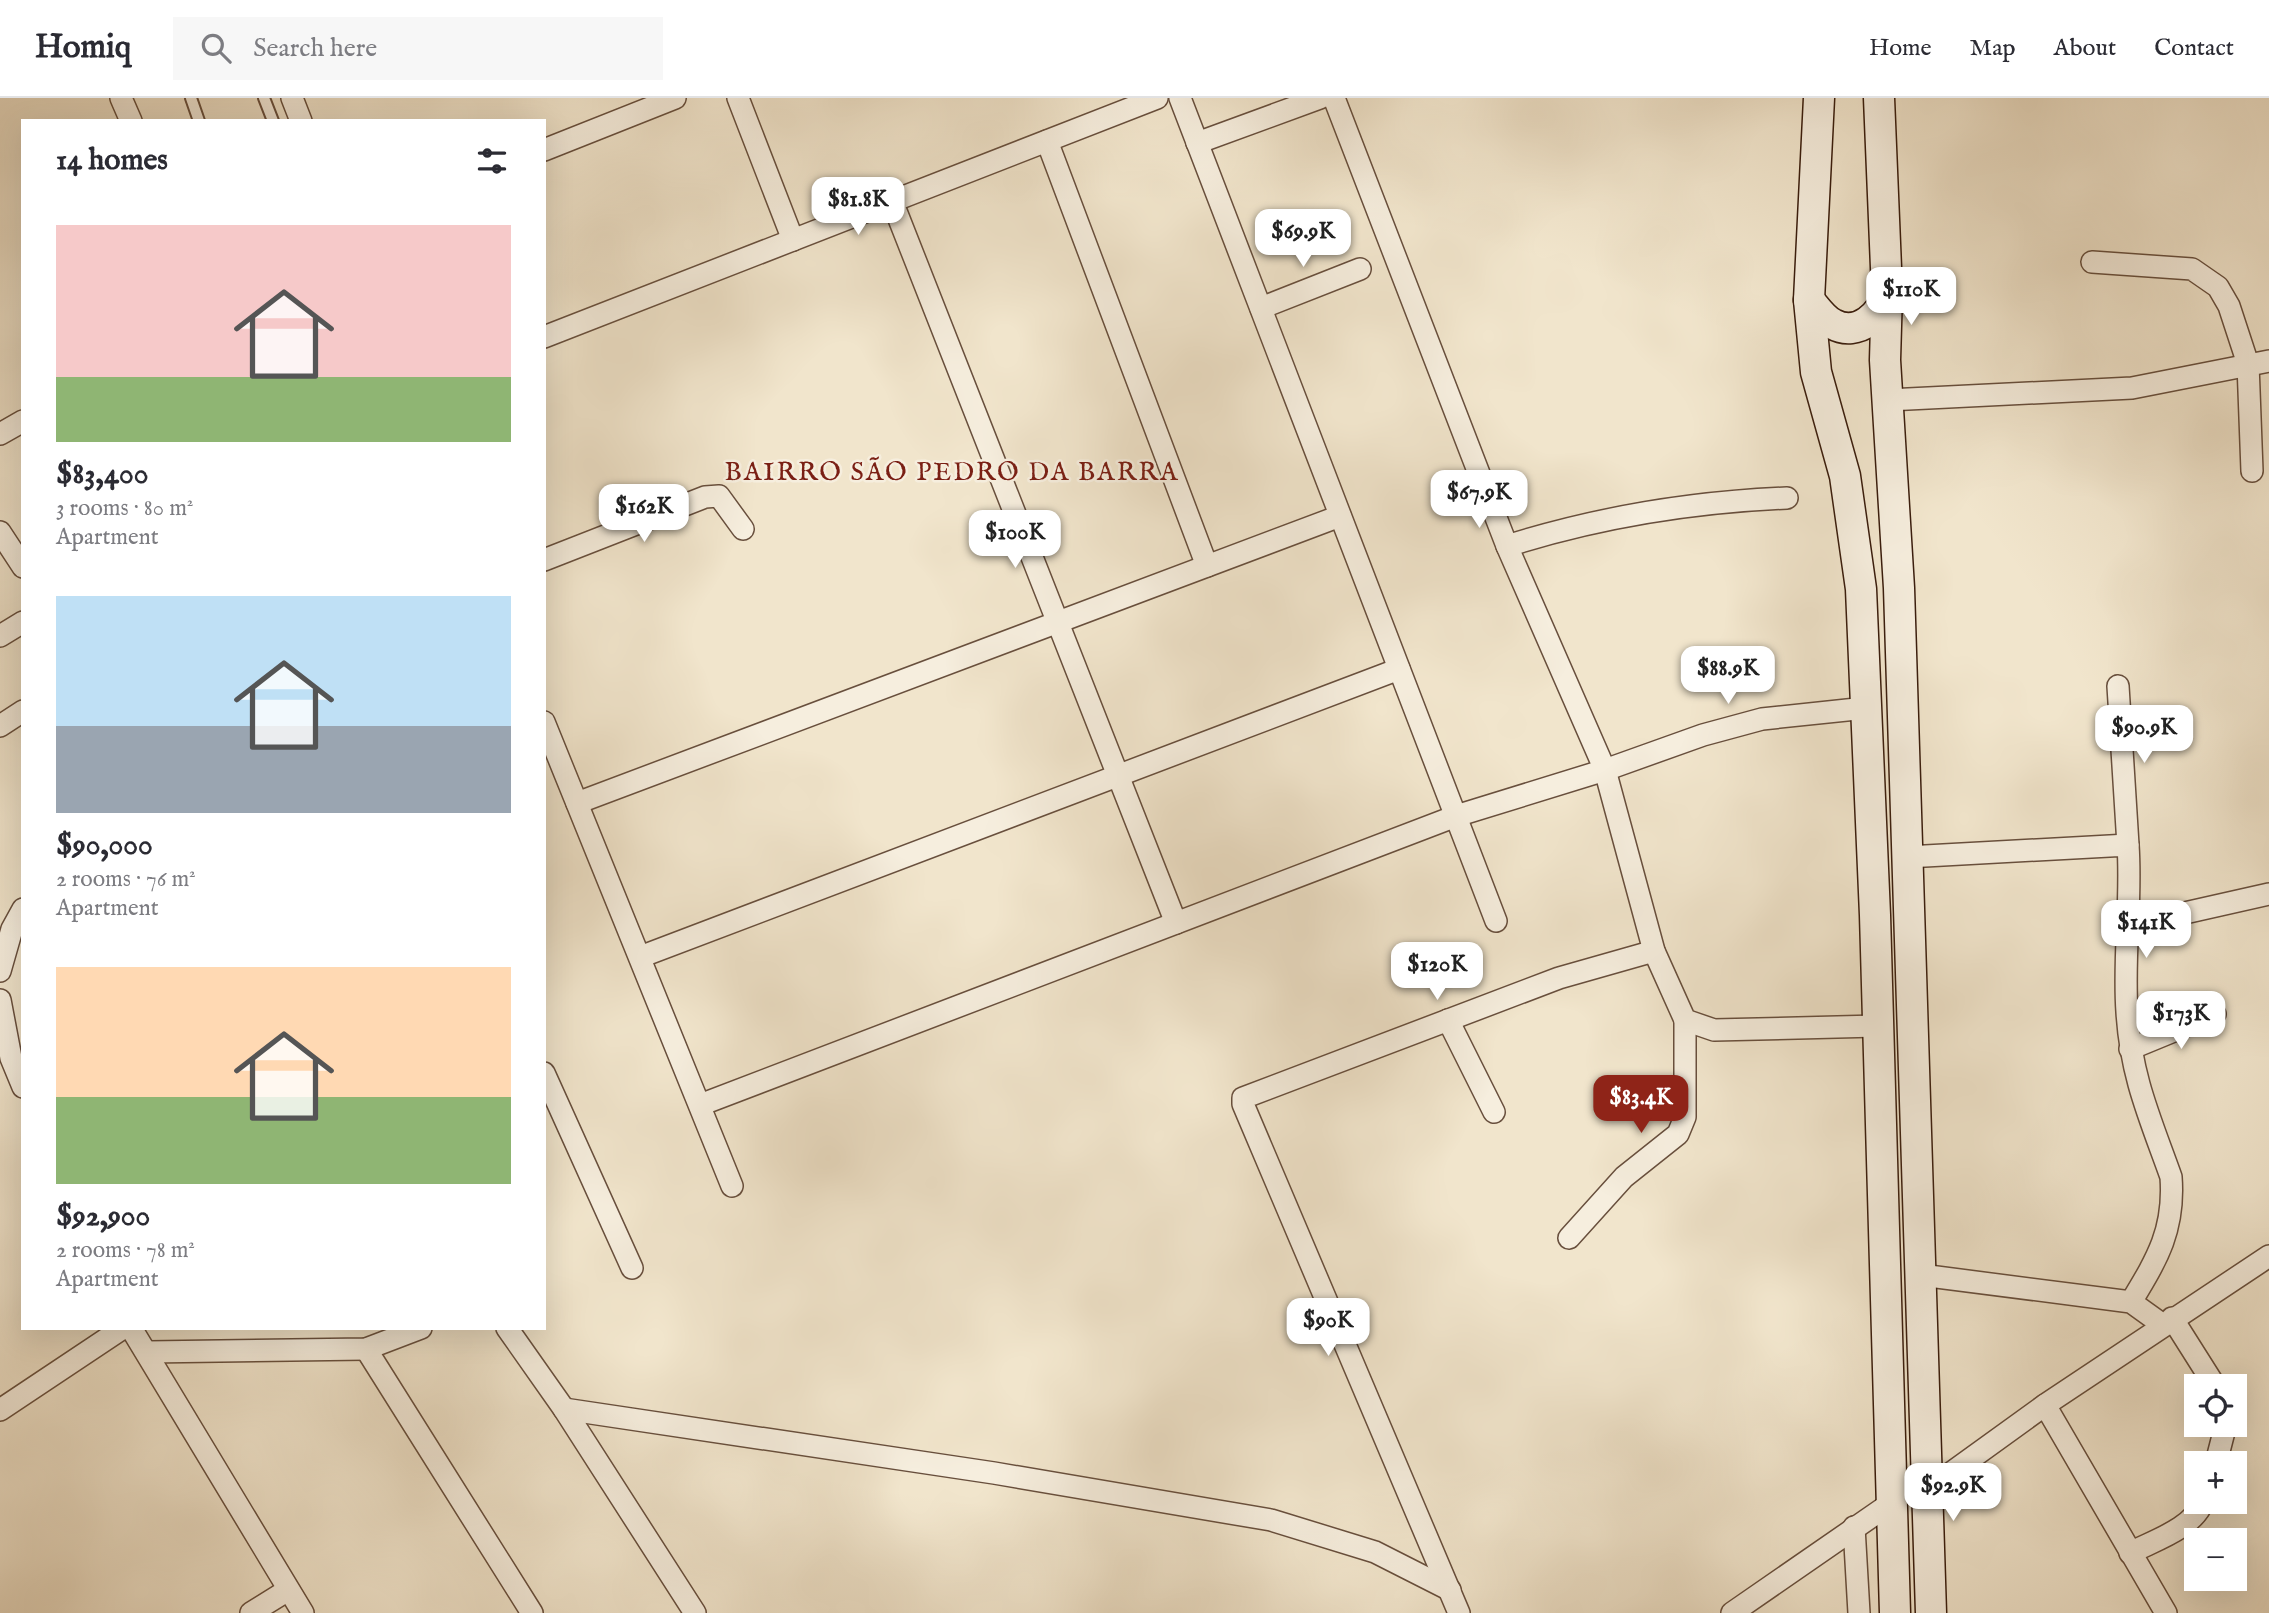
<!DOCTYPE html>
<html lang="en">
<head>
<meta charset="utf-8">
<style>
  :root { --surface:#fff; --page:#f7f7f7; --text:#2b2b33; --muted:#7c7c81; --line:#e1e1e2; --accent:#8f2418 }
  body { margin:0; font-family:"IM FELL English",serif; background:var(--page); color:var(--text); height:100vh; display:flex; flex-direction:column; font-size:26px; white-space:nowrap }
  * { box-sizing:border-box; margin:0 }
  p { font-size:23px; color:var(--muted) }
  .icon { flex:none; width:38px; height:38px; fill:none; stroke:currentColor; stroke-width:2; stroke-linecap:round; stroke-linejoin:round }
  .map { position:relative; flex:1; overflow:hidden }
  .drawer { position:absolute; left:21px; top:21px; width:525px; height:1211px; display:flex; flex-direction:column; background:var(--surface); border-radius:0px; box-shadow:0 7px 28px #0002 }
  .drawer>* { flex:none }
  .buttons { position:absolute; left:2184px; top:1276px; display:grid; gap:14px }
  .buttons a { display:grid; place-items:center; width:63px; height:63px; border-radius:0px; background:var(--surface); box-shadow:0 7px 28px #0002; font-size:35px }
  .price { position:absolute; translate:-50% -60px; padding:0 16px; border-radius:14px; background:#fff; color:#222; font-size:23px; line-height:46px; filter:drop-shadow(0 2px 4px #0008) }
  .price::after { content:''; position:absolute; left:50%; top:42px; width:21px; height:16px; margin-left:-10px; background:inherit; clip-path:polygon(0 0,100% 0,50% 100%) }
  .price.current { background:var(--accent); color:#fff }
  ul { padding:0; list-style:none }
  li { display:grid; align-content:center; gap:14px; height:371px; padding:0 35px }
  li span { display:grid; place-items:center; height:217px; border-radius:0px; color:#555 }
  li>.icon { margin-inline-start:auto }
  span .icon { width:126px; height:126px; fill:#fffc; stroke-width:1 }
  li b { font-size:30px }
  h2 { display:flex; justify-content:space-between; align-items:center; height:84px; padding:0 35px; font-size:30px }
  header { display:flex; align-items:center; gap:42px; box-sizing:border-box; height:98px; padding:0 35px; background:var(--surface); border-bottom:2px solid var(--line) }
  header strong { font-size:33px }
  nav { display:flex; gap:38px; margin-inline-start:auto; font-size:24px }
  .search { width:490px; height:63px; background:var(--page); display:flex; align-items:center; gap:18px; box-sizing:border-box; padding:0 24px; border-radius:0px; color:var(--muted); font-size:26px }
  .map>svg:first-child { display:block }
</style>
</head>
<body>
<header>
<strong>Homiq</strong>
<div class="search"><svg class="icon" aria-label="search" viewBox="0 0 24 24"><circle cx="10" cy="10" r="6"/><path d="M15 15l6 6"/></svg>Search here</div>
<nav><a>Home</a><a>Map</a><a>About</a><a>Contact</a></nav>
</header>
<div class="map">
<svg width="2269" height="1515" viewBox="0 0 2269 1515">
  <rect width="100%" height="100%" fill="#f1e5cc"/>
  <filter id="stains"><feTurbulence type="fractalNoise" baseFrequency=".00286" numOctaves="4"/><feColorMatrix values="0 0 0 0 .2 0 0 0 0 .09 0 0 0 0 .02 0 0 0 .5 -.17"/></filter>
  <radialGradient id="worn" r=".72"><stop offset=".6" stop-color="#630" stop-opacity="0"/><stop offset="1" stop-color="#630" stop-opacity=".3"/></radialGradient>
  <g fill="none" stroke-linecap="round" stroke-linejoin="round">
    <!-- lane casing -->
    <g stroke="#684f3d" stroke-width="14">
      <g id="lane">
        <polyline points="191,0 199,23"/>
        <polyline points="264,0 273,23"/>
      </g>
    </g>
    <!-- street casing -->
    <g stroke="#684f3d" stroke-width="24">
      <g id="street">
        <polyline points="121,0 131,23"/>
        <polyline points="292,0 301,23"/>
        <polyline points="738,0 793,142"/>
        <polyline points="1180,0 1496,823"/>
        <polyline points="1334,0 1507,448 1605,672 1654,853 1685,922 1714,932 1877,928"/>
        <polyline points="1047,43 1207,468"/>
        <polyline points="1197,45 1320,0"/>
        <polyline points="544,52 675,0"/>
        <polyline points="892,103 1176,825"/>
        <polyline points="2092,164 2192,171 2218,189 2229,208 2248,266 2252,373"/>
        <polyline points="1261,210 1360,171"/>
        <polyline points="544,239 1157,0"/>
        <polyline points="1888,302 2132,290 2269,263"/>
        <polyline points="0,336 23,323"/>
        <polyline points="0,434 23,469"/>
        <path d="M1507,448c92,-29 184,-44 280,-48"/>
        <polyline points="544,462 705,399 719,398 743,431"/>
        <polyline points="0,538 23,524"/>
        <polyline points="2118,588 2128,747"/>
        <polyline points="544,624 732,1088"/>
        <polyline points="0,628 23,613"/>
        <polyline points="577,705 1340,418"/>
        <path d="M1907,759l221,-12c4,56 -5,111 -1,167 4,65 23,106 44,165 4,53 -14,82 -40,125"/>
        <polyline points="2127,828 2269,796"/>
        <polyline points="640,859 1399,571"/>
        <polyline points="0,873 12,831 23,811"/>
        <polyline points="0,902 11,960 23,989"/>
        <polyline points="1448,922 1494,1014"/>
        <polyline points="2130,951 2215,916"/>
        <polyline points="544,975 632,1170"/>
        <polyline points="700,1007 1456,718 1605,672 1703,637 1762,621 1866,610"/>
        <polyline points="1569,1140 1624,1079 1678,1036 1685,1019 1685,922"/>
        <polyline points="1921,1177 2131,1204 2163,1227"/>
        <polyline points="2172,1220 2215,1288"/>
        <polyline points="131,1230 303,1515"/>
        <polyline points="507,1230 564,1311 695,1515"/>
        <polyline points="366,1251 532,1515"/>
        <polyline points="148,1254 366,1251 421,1230"/>
        <polyline points="2045,1307 2166,1515"/>
        <polyline points="564,1311 994,1375 1271,1422 1375,1454 1450,1492"/>
        <polyline points="0,1312 123,1230"/>
        <polyline points="2216,1365 2226,1326"/>
        <polyline points="1926,1393 2045,1307 2269,1158"/>
        <polyline points="1854,1429 1859,1515"/>
        <path d="M2130,1455c25,-13 62,-24 73,-51"/>
        <polyline points="251,1515 288,1492"/>
        <polyline points="1459,1515 1243,1006 1243,1000 1559,880 1654,853"/>
        <polyline points="1732,1515 1894,1403"/>
      </g>
    </g>
    <!-- secondary casing -->
    <g stroke="#3a1d0d" stroke-width="33">
      <g id="secondary">
        <polyline points="1819,0 1809,202 1816,274 1845,378 1861,491 1875,817 1895,1515"/>
        <polyline points="1879,0 1887,194 1885,262 1899,490 1931,1515"/>
        <path d="M1809,202c7,8 14,19 24,24 25,14 50,-10 54,-32"/>
      </g>
    </g>
    <!-- lane -->
    <use href="#lane" stroke="#f6eede" stroke-width="10"/>
    <!-- street -->
    <use href="#street" stroke="#f6eede" stroke-width="21"/>
    <!-- secondary -->
    <use href="#secondary" stroke="#f6eede" stroke-width="30"/>
  </g>
  <g text-anchor="middle" stroke-width="5" stroke-linejoin="round" paint-order="stroke">
    <!-- neighbourhood labels -->
    <g font-size="26" letter-spacing="2" fill="#7a1f14" stroke="#f6eede">
      <text x="952" y="382">BAIRRO SÃO PEDRO DA BARRA</text>
    </g>
  </g>
  <rect width="100%" height="100%" filter="url(#stains)"/>
  <rect width="100%" height="100%" fill="url(#worn)"/>
</svg>
<div class="buttons">
<a><svg class="icon" aria-label="locate" viewBox="0 0 24 24"><circle cx="12" cy="12" r="6"/><path d="M12 2v4M12 18v4M2 12h4M18 12h4"/></svg></a>
<a>+</a>
<a>−</a>
</div>
<b class="price" style="left:858px;top:139px">$81.8K</b>
<b class="price" style="left:1303px;top:171px">$69.9K</b>
<b class="price" style="left:1911px;top:229px">$110K</b>
<b class="price" style="left:1479px;top:432px">$67.9K</b>
<b class="price" style="left:644px;top:446px">$162K</b>
<b class="price" style="left:1015px;top:472px">$100K</b>
<b class="price" style="left:1728px;top:608px">$88.9K</b>
<b class="price" style="left:2144px;top:667px">$90.9K</b>
<b class="price" style="left:2146px;top:862px">$141K</b>
<b class="price" style="left:1437px;top:904px">$120K</b>
<b class="price" style="left:2181px;top:953px">$173K</b>
<b class="price current" style="left:1641px;top:1037px">$83.4K</b>
<b class="price" style="left:1328px;top:1260px">$90K</b>
<b class="price" style="left:1953px;top:1425px">$92.9K</b>
<section class="drawer">
<h2>14 homes<svg class="icon" aria-label="filters" viewBox="0 0 24 24"><path d="M4 7h16M4 17h16"/><circle cx="9" cy="7" r="2"/><circle cx="15" cy="17" r="2"/></svg></h2>
<ul>
<li><span style="background:linear-gradient(#f6c9c9 70%,#8fb573 0)"><svg class="icon" aria-label="home" viewBox="0 0 24 24"><path d="M3 11l9-7 9 7M6 9v11h12V9"/></svg></span><div><b>$83,400</b><p>3 rooms · 80 m²</p><p>Apartment</p></div></li>
<li><span style="background:linear-gradient(#bfe0f5 60%,#9aa5b1 0)"><svg class="icon" aria-label="home" viewBox="0 0 24 24"><path d="M3 11l9-7 9 7M6 9v11h12V9"/></svg></span><div><b>$90,000</b><p>2 rooms · 76 m²</p><p>Apartment</p></div></li>
<li><span style="background:linear-gradient(#ffd9b3 60%,#8fb573 0)"><svg class="icon" aria-label="home" viewBox="0 0 24 24"><path d="M3 11l9-7 9 7M6 9v11h12V9"/></svg></span><div><b>$92,900</b><p>2 rooms · 78 m²</p><p>Apartment</p></div></li>
</ul>
</section>
</div>
</body>
</html>
